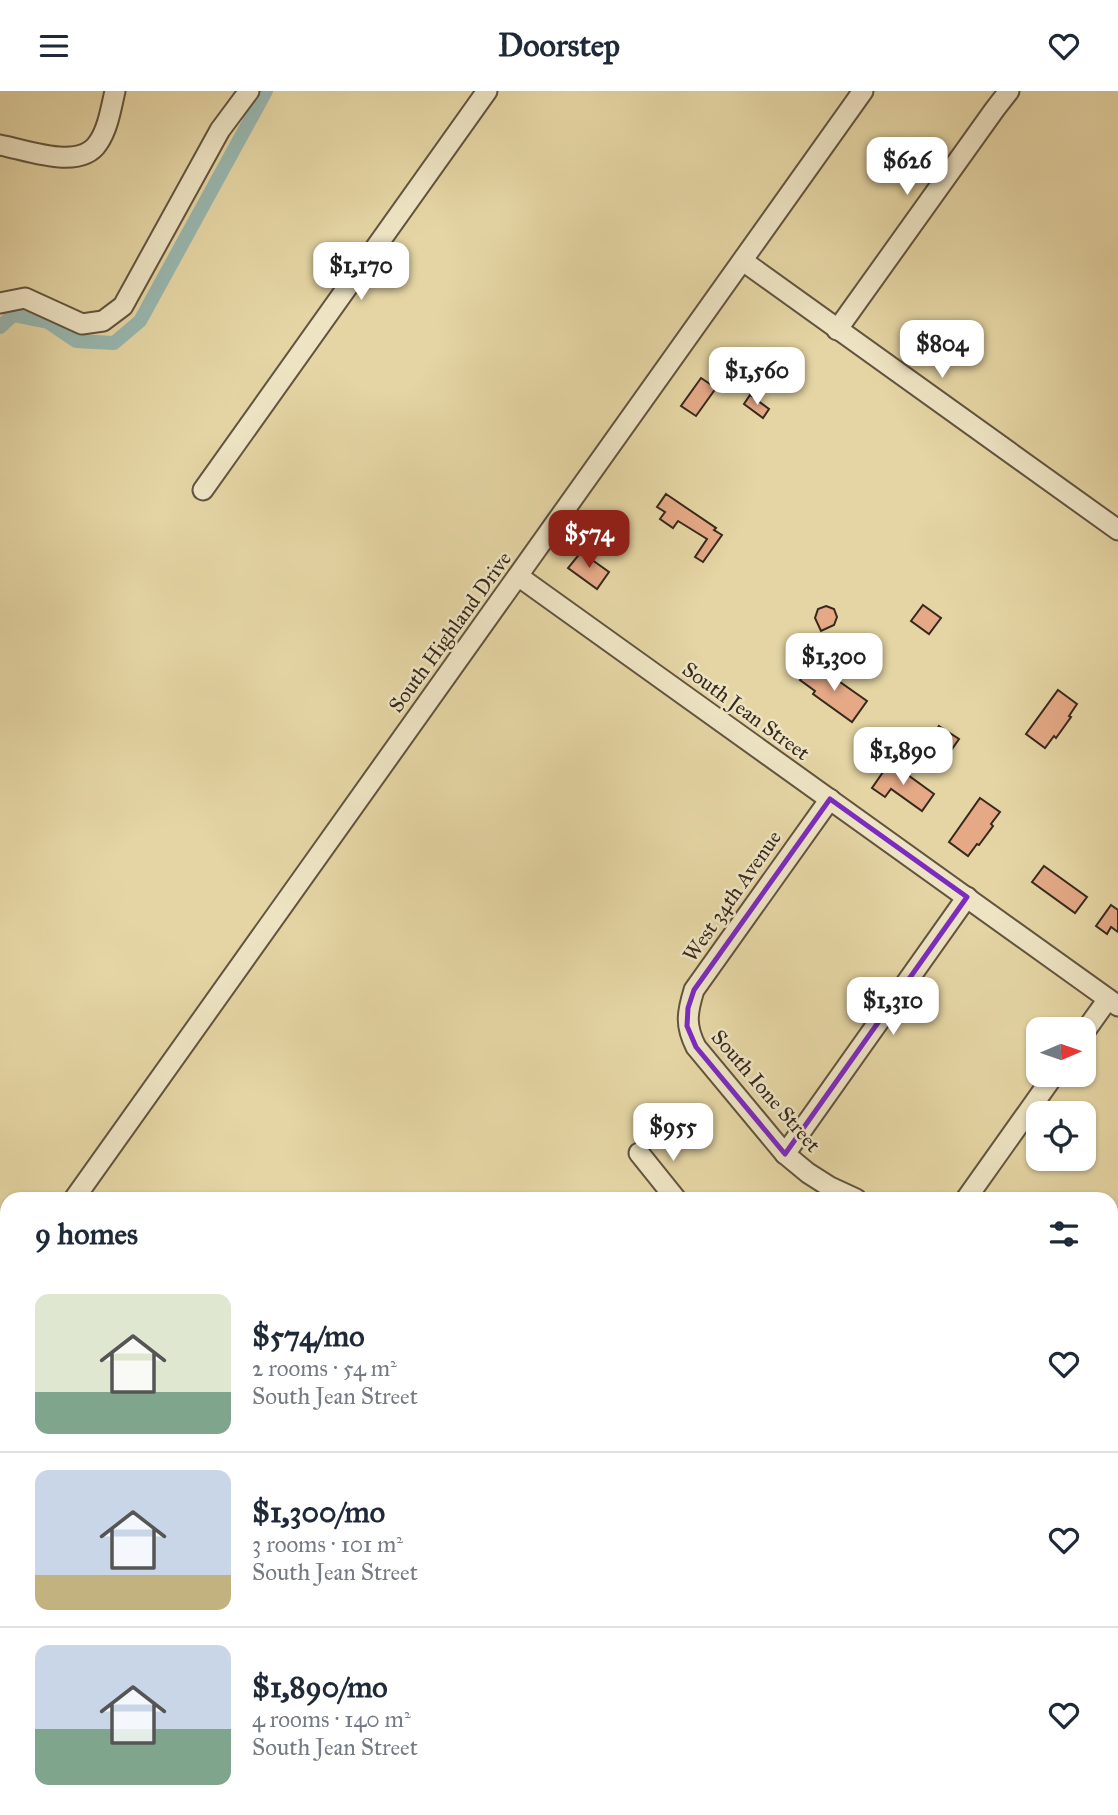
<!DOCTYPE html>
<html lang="en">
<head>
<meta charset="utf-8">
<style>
  :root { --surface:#fff; --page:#f6f6f7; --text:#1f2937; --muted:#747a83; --line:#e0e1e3; --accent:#8f2418 }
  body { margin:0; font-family:"IM FELL Great Primer",serif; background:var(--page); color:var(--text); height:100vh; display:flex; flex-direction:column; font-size:26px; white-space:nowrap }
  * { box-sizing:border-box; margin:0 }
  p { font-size:23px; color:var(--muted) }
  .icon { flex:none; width:38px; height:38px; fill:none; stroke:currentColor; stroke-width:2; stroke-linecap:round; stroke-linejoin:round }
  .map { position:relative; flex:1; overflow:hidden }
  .details { position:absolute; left:0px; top:1101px; width:1118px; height:625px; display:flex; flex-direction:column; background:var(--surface); border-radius:21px 21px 0 0; box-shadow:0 2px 5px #0004 }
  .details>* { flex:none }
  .needle { width:46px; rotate:88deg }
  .fabs { position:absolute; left:1026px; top:926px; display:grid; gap:14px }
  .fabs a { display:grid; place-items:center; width:70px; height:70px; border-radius:14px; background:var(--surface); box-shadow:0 2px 5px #0004; font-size:35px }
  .price { position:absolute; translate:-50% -60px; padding:0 16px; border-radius:14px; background:#fff; color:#222; font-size:23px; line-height:46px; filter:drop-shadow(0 2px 4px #0008) }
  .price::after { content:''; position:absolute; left:50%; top:42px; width:21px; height:16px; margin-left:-10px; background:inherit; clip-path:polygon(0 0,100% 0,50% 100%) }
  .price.current { background:var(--accent); color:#fff }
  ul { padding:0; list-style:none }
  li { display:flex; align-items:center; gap:21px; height:175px; padding:0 35px }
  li+li { border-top:2px solid var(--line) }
  li span { display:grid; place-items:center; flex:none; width:196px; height:140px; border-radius:14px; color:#555 }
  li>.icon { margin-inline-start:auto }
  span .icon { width:84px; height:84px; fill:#fffc; stroke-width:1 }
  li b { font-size:30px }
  h2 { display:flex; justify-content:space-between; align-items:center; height:84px; padding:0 35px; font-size:30px }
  header { display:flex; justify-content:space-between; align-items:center; height:91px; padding:0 35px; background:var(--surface); font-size:32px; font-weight:700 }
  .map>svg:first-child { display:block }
</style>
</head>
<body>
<header><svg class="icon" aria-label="menu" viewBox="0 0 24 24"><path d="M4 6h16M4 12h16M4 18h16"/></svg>Doorstep<svg class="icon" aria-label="heart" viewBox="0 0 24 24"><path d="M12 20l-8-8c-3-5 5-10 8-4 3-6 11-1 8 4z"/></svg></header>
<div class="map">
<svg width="1118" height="1724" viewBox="0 0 1118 1724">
  <rect width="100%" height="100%" fill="#e5d5a4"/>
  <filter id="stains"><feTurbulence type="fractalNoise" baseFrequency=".00286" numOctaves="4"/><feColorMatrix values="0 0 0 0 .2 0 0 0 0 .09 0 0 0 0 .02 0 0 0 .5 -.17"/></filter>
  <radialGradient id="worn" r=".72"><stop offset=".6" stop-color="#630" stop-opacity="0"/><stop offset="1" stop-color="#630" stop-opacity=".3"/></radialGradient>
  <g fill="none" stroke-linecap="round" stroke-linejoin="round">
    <!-- canal -->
    <polyline stroke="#98b7af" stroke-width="14" points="0,236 13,224 48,231 76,250 114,252 140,230 266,0"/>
  </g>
  <!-- building -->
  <g fill="#e5a986" stroke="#37291d" stroke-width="2">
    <polygon points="701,287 716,297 696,325 681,315"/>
    <polygon points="750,304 769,318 763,327 744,313"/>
    <polygon points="666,403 716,437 714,439 722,444 703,471 695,466 707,448 678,430 673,437 660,428 665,421 657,416"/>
    <polygon points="581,461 609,481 597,498 568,477"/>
    <polygon points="923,514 941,527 929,543 911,530"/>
    <polygon points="826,515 834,518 837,526 834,534 821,540 815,527 818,518"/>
    <polygon points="813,572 867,610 852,631 813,603 815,600 800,589"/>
    <polygon points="1058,599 1077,613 1069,625 1071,626 1056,647 1054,645 1045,657 1026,643"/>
    <polygon points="939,635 959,648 945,668 926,655"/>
    <polygon points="890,671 934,703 922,720 891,698 885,706 872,697"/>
    <polygon points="980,707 1000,721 991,733 993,735 979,754 977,753 968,765 949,751"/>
    <polygon points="1044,775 1087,806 1075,822 1032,791"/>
    <polygon points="1111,814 1118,819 1118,841 1111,836 1107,843 1096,835"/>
  </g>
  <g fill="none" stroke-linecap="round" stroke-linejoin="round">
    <!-- minor casing -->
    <g stroke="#62543f" stroke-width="23">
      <g id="minor">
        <path d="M0,54c27,5 80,26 98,-2 10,-14 13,-35 17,-52"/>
        <polyline points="743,170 1118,439"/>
        <polyline points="0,212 25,207 82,233 103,230 123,215 220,39 249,0"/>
        <polyline points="837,239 995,18 1009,0"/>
        <polyline points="203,399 487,0"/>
        <polyline points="518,485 1118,915"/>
        <path d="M830,708l-136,191c-7,23 -9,35 2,57l89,107 23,19 22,14 26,12"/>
        <polyline points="1083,943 1108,908"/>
        <polyline points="639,1062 676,1108"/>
        <polyline points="785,1063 967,806"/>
        <polyline points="74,1108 863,0"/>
        <polyline points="966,1108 1054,984"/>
        <polyline points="0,1212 7,1202"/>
        <polyline points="0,1311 7,1316"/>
        <polyline points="1111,1524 1118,1539"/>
        <polyline points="427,1718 428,1724"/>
        <polyline points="531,1724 546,1718"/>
      </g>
    </g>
    <!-- minor -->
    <use href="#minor" stroke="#eee4c4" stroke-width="19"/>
  </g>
  <!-- marked area -->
  <path fill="none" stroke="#7b2cbf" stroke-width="5" stroke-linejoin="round" d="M830,708l137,98 -182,257 -89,-107 -9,-21 1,-18 6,-18z"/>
  <g text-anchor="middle" stroke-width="5" stroke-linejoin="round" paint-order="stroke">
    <!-- street labels -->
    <g font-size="21" fill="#37291d" stroke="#eee4c4">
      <text transform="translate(450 541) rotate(-54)" y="7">South Highland Drive</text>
      <text transform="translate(746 620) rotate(36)" y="7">South Jean Street</text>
      <text transform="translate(732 805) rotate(-55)" y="7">West 34th Avenue</text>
      <text transform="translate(766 1000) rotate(49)" y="7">South Ione Street</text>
    </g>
  </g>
  <rect width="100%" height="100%" filter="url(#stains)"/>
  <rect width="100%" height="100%" fill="url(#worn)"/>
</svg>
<div class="fabs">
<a><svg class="needle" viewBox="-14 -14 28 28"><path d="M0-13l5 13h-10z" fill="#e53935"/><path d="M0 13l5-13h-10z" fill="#747a83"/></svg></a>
<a><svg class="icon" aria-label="locate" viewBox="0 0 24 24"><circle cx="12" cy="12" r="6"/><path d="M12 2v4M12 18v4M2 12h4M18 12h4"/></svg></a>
</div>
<b class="price" style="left:907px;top:106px">$626</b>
<b class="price" style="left:361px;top:211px">$1,170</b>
<b class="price" style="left:942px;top:289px">$804</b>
<b class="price" style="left:757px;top:316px">$1,560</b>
<b class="price current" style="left:589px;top:479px">$574</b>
<b class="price" style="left:834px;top:602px">$1,300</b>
<b class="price" style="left:903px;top:696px">$1,890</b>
<b class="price" style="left:893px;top:946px">$1,310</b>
<b class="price" style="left:673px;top:1072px">$955</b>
<section class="details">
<h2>9 homes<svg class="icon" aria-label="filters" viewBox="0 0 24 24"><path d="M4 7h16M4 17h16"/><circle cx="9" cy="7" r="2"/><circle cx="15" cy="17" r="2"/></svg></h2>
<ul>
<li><span style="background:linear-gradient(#dfe7d0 70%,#7fa58c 0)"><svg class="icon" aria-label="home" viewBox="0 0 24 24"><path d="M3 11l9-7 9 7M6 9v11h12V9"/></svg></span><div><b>$574/mo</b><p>2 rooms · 54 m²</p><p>South Jean Street</p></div><svg class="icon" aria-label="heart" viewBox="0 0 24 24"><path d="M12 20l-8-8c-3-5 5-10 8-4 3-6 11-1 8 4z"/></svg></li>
<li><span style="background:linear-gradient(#c9d6e8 75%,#c2b280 0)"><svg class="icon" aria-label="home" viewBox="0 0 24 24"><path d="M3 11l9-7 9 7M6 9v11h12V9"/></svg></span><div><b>$1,300/mo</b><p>3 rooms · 101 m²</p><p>South Jean Street</p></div><svg class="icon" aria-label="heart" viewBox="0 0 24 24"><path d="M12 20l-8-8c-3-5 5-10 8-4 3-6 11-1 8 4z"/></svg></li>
<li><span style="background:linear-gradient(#c9d6e8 60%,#7fa58c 0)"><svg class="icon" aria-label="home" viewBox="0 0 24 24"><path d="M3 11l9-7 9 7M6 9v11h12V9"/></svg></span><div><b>$1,890/mo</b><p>4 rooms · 140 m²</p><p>South Jean Street</p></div><svg class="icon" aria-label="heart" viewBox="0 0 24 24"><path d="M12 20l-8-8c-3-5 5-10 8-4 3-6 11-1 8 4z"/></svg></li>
</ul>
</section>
</div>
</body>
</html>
